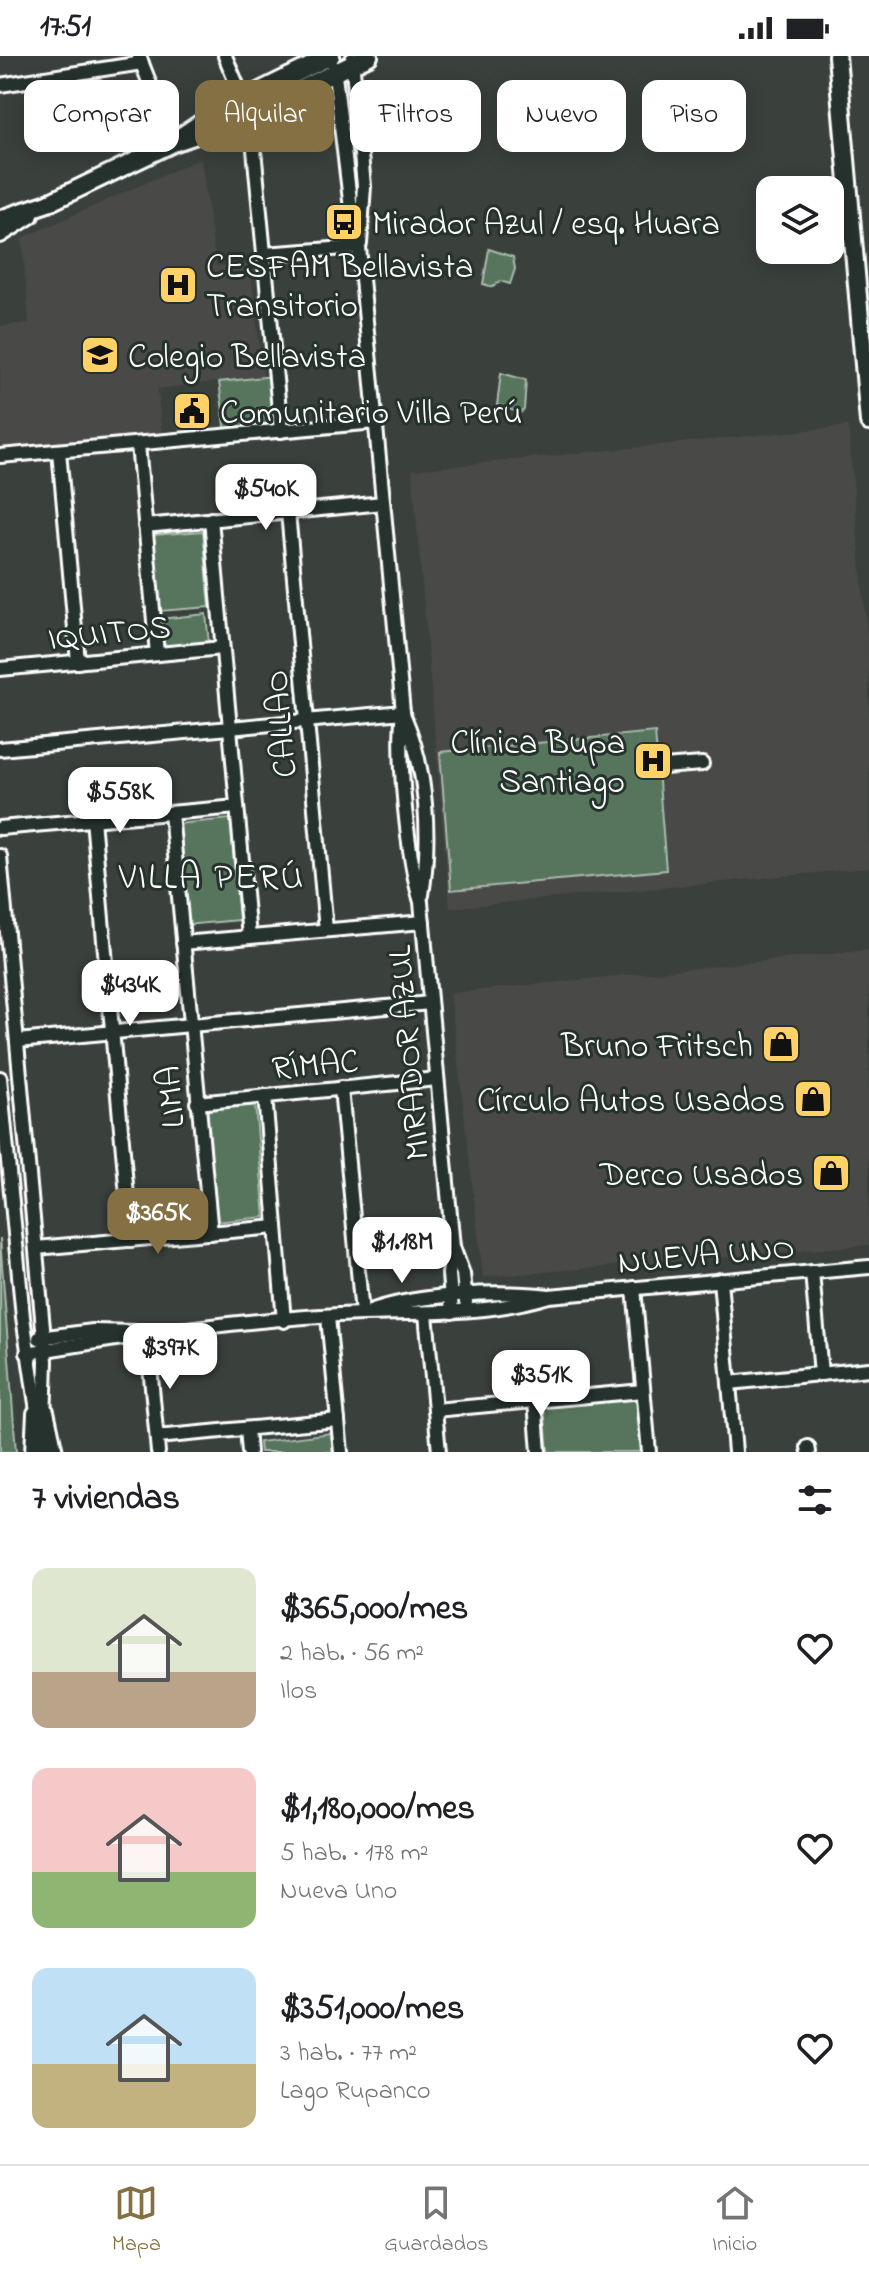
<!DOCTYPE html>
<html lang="es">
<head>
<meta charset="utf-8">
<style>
  :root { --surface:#fff; --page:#f6f6f6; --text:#202124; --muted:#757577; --line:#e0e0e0; --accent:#847042 }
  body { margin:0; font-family:"Indie Flower",sans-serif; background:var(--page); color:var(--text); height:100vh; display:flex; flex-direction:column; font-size:30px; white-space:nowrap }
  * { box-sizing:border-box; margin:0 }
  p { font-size:26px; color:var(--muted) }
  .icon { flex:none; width:44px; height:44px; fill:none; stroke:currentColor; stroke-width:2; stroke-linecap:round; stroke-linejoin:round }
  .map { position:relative; height:1396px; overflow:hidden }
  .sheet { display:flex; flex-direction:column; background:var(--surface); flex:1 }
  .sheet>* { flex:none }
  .hud { position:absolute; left:24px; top:24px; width:822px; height:72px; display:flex; gap:16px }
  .fabs { position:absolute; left:756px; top:120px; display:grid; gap:16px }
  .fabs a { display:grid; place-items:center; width:88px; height:88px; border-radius:16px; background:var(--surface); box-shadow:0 4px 20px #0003; font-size:40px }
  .price { position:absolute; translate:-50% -68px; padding:0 18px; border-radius:16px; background:#fff; color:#222; font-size:26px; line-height:52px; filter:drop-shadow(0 2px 4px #0008) }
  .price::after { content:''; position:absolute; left:50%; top:48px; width:24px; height:18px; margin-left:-12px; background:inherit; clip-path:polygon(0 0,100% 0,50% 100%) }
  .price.on { background:var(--accent); color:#fff }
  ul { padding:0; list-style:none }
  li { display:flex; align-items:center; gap:24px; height:200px; padding:0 32px }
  li span { display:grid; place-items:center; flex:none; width:224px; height:160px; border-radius:16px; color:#555 }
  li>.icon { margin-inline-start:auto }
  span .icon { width:96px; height:96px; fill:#fffc; stroke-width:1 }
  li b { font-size:34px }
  h2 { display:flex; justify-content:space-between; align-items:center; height:96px; padding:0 32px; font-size:34px }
  .tag { padding:0 28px; border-radius:16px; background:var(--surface); box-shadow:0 4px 20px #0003; font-size:28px; line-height:72px }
  .tag.on { background:var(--accent); color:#fff }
  .status { display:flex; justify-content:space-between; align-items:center; height:56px; padding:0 40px; background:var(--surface); direction:ltr }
  .status svg { height:22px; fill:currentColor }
  .tab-bar { display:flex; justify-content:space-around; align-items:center; height:112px; border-top:2px solid var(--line); background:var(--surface); font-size:22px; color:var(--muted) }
  .tab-bar a { display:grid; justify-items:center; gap:4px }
  .tab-bar .on { color:var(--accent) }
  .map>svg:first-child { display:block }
</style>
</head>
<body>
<div class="status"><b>17:51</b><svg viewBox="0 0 49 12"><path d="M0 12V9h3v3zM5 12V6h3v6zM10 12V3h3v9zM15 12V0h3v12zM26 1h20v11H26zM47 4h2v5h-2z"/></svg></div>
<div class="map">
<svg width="869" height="1396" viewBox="0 0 869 1396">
  <rect width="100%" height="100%" fill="#3a403c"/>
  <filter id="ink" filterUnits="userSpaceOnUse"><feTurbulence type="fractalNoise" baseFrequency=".0125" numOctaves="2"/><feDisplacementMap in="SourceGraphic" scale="16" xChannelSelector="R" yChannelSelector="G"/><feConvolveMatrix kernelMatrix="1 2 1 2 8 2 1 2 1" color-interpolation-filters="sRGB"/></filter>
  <g filter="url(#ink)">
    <!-- built -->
    <g fill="#484947">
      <polygon points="201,102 216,210 250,208 263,320 158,333 162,383 0,396 0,270 29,267 22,182"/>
      <polygon points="848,370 869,599 869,812 450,852 412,414"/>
      <polygon points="869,894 869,1189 483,1221 450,937"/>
    </g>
    <!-- green -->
    <g fill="#56745c" stroke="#aabaae" stroke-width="2">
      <polygon points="489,193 513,201 515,213 510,228 500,225 493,231 483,228"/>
      <polygon points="501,317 526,324 524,354 520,357 497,349"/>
      <polygon points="273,320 279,372 226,377 219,326"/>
      <polygon points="203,475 210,551 159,555 153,479"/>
      <polygon points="206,558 209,588 163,593 160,563"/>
      <polygon points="655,676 666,814 451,834 440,696"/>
      <polygon points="230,763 239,864 185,869 177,768"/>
      <polygon points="255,1049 265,1161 215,1166 205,1053"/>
      <polygon points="0,1182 16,1396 0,1396"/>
      <polygon points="641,1342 646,1396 548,1396 544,1351"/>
      <polygon points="331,1377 333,1396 260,1396 259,1386"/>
    </g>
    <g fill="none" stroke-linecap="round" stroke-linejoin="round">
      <!-- minor casing -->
      <g stroke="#fff" stroke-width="18">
        <g id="minor">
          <polyline points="139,0 173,87"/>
          <polyline points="225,0 243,43"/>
          <polyline points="352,3 364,130 360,188"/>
          <path d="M334,11l18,150 7,30 44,465c-6,42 5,149 18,190l32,345 -4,27 3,38"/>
          <polyline points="0,29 142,7"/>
          <polyline points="248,60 253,83 281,375"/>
          <polyline points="264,198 359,191"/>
          <polyline points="138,388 157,598"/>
          <polyline points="59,395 78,606"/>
          <polyline points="0,400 376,366"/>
          <polyline points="288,456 326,874"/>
          <polyline points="211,463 249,881"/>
          <polyline points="145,470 383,447"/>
          <polyline points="0,613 222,592"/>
          <path d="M404,660c23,53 27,122 18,179"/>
          <polyline points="0,693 403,656"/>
          <polyline points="663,711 702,708"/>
          <polyline points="171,757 211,1177"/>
          <polyline points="93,763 131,1184"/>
          <polyline points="0,772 237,751"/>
          <polyline points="0,800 46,1305 43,1396"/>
          <polyline points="183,887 423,866"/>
          <polyline points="17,985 430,947"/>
          <polyline points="0,1022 23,1261 39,1368"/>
          <polyline points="341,1032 362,1258"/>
          <polyline points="265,1040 284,1265"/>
          <polyline points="197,1047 437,1023"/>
          <polyline points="453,1191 463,1218 466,1246"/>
          <polyline points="36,1192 276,1171"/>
          <polyline points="812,1216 821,1318"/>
          <polyline points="720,1224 735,1396"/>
          <polyline points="634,1232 649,1396"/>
          <path d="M373,1254c49,-16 124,-20 176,-14l320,-29"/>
          <polyline points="426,1258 439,1396"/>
          <polyline points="328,1261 341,1396"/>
          <polyline points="147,1278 158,1396"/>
          <polyline points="39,1282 93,1275 136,1276"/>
          <path d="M27,1297c110,-18 223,-35 334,-39 63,-2 126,1 188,-18"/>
          <polyline points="729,1327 869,1313"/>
          <polyline points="535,1345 539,1396"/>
          <polyline points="435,1354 643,1335"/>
          <polyline points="47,1355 56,1396"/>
          <polyline points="247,1373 249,1396"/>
          <polyline points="157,1381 338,1364"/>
          <polyline points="808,1391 809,1396"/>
          <polyline points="32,1396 34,1357"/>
        </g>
      </g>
      <!-- major casing -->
      <g stroke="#fff" stroke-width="22">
        <g id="major">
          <polyline points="837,0 869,366"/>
          <polyline points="180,81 217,56 331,0"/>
          <polyline points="0,163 48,147 173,87 231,67 369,0"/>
          <polyline points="0,178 30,159"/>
        </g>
      </g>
      <!-- minor -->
      <use href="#minor" stroke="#26332d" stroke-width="12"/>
      <!-- major -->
      <use href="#major" stroke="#26332d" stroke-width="16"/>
    </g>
  </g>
  <!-- icons -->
  <defs>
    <g id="bus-square" transform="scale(2)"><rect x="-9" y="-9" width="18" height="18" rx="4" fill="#ffd166" stroke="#26332d"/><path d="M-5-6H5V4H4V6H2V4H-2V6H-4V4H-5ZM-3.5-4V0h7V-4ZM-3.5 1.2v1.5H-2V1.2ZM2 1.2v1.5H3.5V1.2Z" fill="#111"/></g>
    <g id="hospital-square" transform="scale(2)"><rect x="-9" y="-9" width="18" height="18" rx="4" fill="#ffd166" stroke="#26332d"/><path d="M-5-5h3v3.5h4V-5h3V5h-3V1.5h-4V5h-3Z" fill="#111"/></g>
    <g id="school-square" transform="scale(2)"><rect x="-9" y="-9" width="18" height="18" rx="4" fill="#ffd166" stroke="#26332d"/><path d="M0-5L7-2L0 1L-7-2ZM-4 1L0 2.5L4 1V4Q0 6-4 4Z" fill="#111"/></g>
    <g id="civic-square" transform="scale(2)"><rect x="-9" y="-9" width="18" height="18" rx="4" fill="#ffd166" stroke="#26332d"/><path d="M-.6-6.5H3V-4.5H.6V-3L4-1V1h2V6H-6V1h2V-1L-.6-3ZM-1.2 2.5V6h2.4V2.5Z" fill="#111"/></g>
    <g id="shop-square" transform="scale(2)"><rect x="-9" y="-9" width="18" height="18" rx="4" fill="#ffd166" stroke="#26332d"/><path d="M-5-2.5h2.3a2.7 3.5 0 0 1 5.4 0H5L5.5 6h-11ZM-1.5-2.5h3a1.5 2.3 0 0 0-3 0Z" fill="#111"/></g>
  </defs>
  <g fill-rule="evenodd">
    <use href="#bus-square" x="344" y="166"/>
    <use href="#hospital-square" x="178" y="229"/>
    <use href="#school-square" x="100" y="299"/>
    <use href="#civic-square" x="192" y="355"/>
    <use href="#hospital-square" x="653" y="705"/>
    <use href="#shop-square" x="781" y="988"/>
    <use href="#shop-square" x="813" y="1043"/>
    <use href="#shop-square" x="831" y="1117"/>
  </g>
  <g text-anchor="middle" stroke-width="6" stroke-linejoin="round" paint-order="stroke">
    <!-- poi labels -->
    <g font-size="34" fill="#fff" stroke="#26332d" text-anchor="start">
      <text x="372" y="178">Mirador Azul / esq. Huara</text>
      <text x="206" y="221">CESFAM Bellavista<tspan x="206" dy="39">Transitorio</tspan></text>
      <text x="128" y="311">Colegio Bellavista</text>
      <text x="220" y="367">Comunitario Villa Perú</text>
      <text x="625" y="697" text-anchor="end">Clínica Bupa<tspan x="625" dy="39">Santiago</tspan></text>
      <text x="753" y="1000" text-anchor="end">Bruno Fritsch</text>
      <text x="785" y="1055" text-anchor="end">Círculo Autos Usados</text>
      <text x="803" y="1129" text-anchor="end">Derco Usados</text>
    </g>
    <!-- street labels -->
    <g font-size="34" fill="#fff" stroke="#26332d">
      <text transform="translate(109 575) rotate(-6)" y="12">IQUITOS</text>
      <text transform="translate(279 668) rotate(-95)" y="12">CALLAO</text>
      <text transform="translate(407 997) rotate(-95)" y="12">MIRADOR AZUL</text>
      <text transform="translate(315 1007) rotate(-5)" y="12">RÍMAC</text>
      <text transform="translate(169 1041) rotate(-95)" y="12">LIMA</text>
      <text transform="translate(706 1197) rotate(-5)" y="12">NUEVA UNO</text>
    </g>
    <!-- neighbourhood labels -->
    <g font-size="36" letter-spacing="2" fill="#fff" stroke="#26332d">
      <text x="212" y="832">VILLA PERÚ</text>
    </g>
  </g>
</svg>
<div class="fabs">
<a><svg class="icon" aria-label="layers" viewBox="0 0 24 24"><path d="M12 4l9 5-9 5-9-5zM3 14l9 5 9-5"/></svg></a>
</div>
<b class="price" style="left:266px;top:476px">$540K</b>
<b class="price" style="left:120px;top:779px">$558K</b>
<b class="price" style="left:130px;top:972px">$434K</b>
<b class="price on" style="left:158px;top:1200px">$365K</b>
<b class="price" style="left:402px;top:1229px">$1.18M</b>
<b class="price" style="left:170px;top:1335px">$397K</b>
<b class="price" style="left:541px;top:1362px">$351K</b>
<div class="hud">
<a class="tag">Comprar</a>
<a class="tag on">Alquilar</a>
<a class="tag">Filtros</a>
<a class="tag">Nuevo</a>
<a class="tag">Piso</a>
</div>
</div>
<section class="sheet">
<h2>7 viviendas<svg class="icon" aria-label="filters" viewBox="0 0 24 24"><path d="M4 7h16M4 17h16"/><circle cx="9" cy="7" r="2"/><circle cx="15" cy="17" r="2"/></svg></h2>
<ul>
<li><span style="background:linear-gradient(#dfe7d0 65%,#b9a48a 0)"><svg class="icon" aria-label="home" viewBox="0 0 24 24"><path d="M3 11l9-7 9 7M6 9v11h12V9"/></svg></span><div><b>$365,000/mes</b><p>2 hab. · 56 m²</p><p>Ilos</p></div><svg class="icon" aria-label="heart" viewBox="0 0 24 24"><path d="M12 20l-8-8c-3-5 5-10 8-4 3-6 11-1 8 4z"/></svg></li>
<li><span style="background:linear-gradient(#f6c9c9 65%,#8fb573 0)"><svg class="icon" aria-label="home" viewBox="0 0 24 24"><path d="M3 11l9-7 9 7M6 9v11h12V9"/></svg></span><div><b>$1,180,000/mes</b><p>5 hab. · 178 m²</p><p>Nueva Uno</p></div><svg class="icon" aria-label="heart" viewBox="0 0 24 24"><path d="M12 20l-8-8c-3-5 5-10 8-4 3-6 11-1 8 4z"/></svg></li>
<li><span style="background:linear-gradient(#bfe0f5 60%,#c2b280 0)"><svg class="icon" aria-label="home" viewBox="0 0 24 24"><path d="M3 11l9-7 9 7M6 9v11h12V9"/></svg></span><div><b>$351,000/mes</b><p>3 hab. · 77 m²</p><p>Lago Rupanco</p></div><svg class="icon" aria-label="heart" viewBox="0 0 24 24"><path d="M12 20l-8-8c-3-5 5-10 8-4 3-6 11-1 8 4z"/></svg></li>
</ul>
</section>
<nav class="tab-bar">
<a class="on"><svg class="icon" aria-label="map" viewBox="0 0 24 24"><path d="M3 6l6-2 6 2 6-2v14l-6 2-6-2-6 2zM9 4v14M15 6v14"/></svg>Mapa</a>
<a><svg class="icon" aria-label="saved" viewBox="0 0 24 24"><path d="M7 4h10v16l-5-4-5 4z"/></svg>Guardados</a>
<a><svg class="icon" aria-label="home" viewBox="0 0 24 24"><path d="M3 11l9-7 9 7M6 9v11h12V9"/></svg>Inicio</a>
</nav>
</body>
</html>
